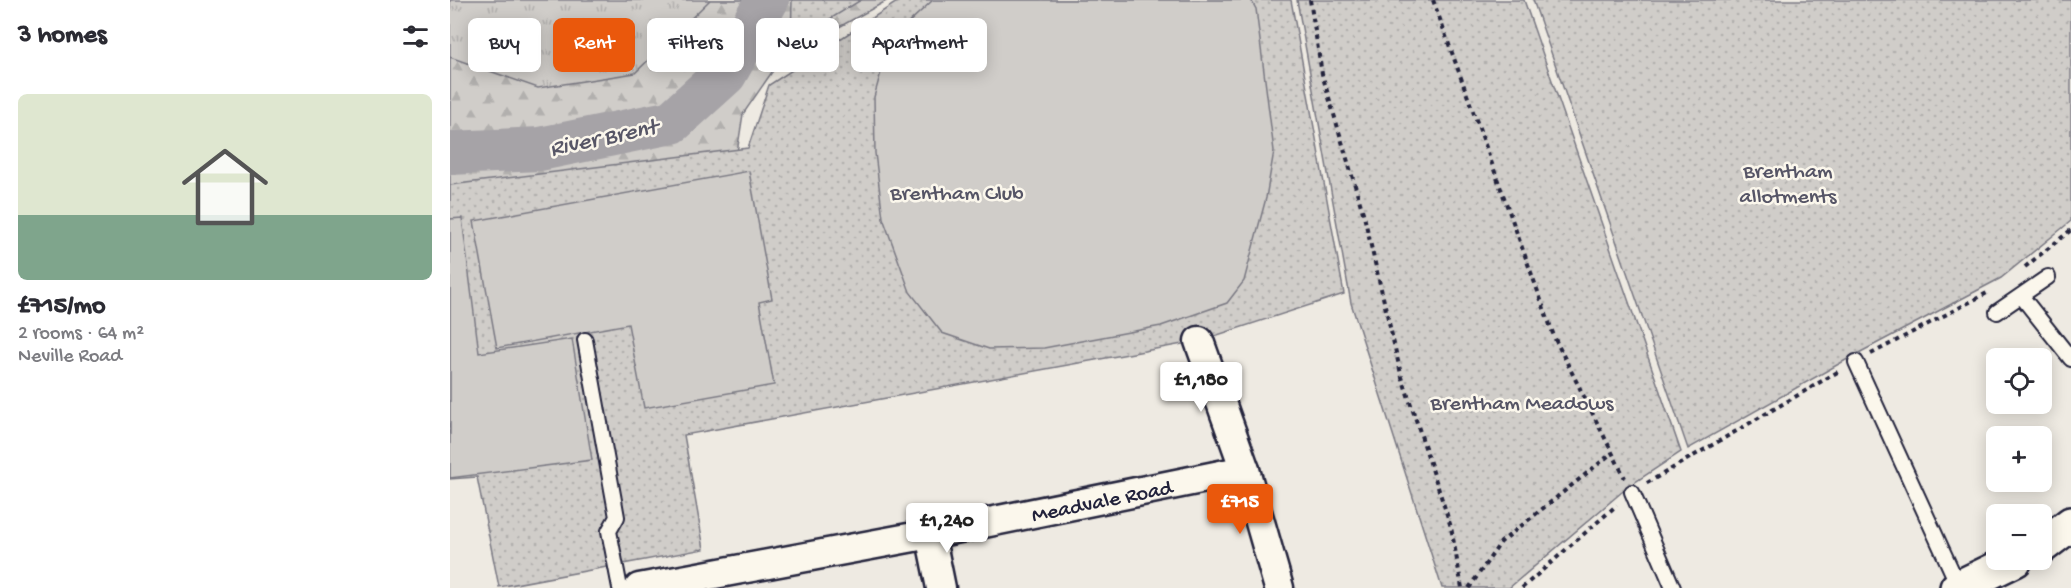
<!DOCTYPE html>
<html lang="en">
<head>
<meta charset="utf-8">
<style>
  :root { --surface:#fff; --page:#f2f2f3; --text:#2b2b33; --muted:#7c7c81; --line:#e1e1e2; --accent:#ea580c }
  body { margin:0; font-family:"Gochi Hand",sans-serif; background:var(--page); color:var(--text); height:100vh; display:flex; flex-direction:column; font-size:22px; white-space:nowrap }
  * { box-sizing:border-box; margin:0 }
  p { font-size:20px; color:var(--muted) }
  .icon { flex:none; width:33px; height:33px; fill:none; stroke:currentColor; stroke-width:2; stroke-linecap:round; stroke-linejoin:round }
  .map { position:relative; flex:1; overflow:hidden }
  .drawer { display:flex; flex-direction:column; background:var(--surface); width:450px }
  .drawer>* { flex:none }
  .hud { position:absolute; left:18px; top:18px; width:570px; height:54px; display:flex; gap:12px }
  .controls { position:absolute; left:1536px; top:348px; display:grid; gap:12px }
  .controls a { display:grid; place-items:center; width:66px; height:66px; border-radius:9px; background:var(--surface); box-shadow:0 3px 15px #0003; font-size:30px }
  .price { position:absolute; translate:-50% -51px; padding:0 14px; border-radius:6px; background:#fff; color:#222; font-size:20px; line-height:39px; filter:drop-shadow(0 2px 3px #0008) }
  .price::after { content:''; position:absolute; left:50%; top:36px; width:18px; height:14px; margin-left:-9px; background:inherit; clip-path:polygon(0 0,100% 0,50% 100%) }
  .price.active { background:var(--accent); color:#fff }
  ul { padding:0; list-style:none }
  li { display:grid; align-content:center; gap:12px; height:318px; padding:0 18px }
  li+li { border-top:2px solid var(--line) }
  li span { display:grid; place-items:center; height:186px; border-radius:9px; color:#555 }
  li>.icon { margin-inline-start:auto }
  span .icon { width:108px; height:108px; fill:#fffc; stroke-width:1 }
  li b { font-size:26px }
  h2 { display:flex; justify-content:space-between; align-items:center; height:72px; padding:0 18px; font-size:26px }
  .chip { padding:0 21px; border-radius:9px; background:var(--surface); box-shadow:0 3px 15px #0003; font-size:21px; line-height:54px }
  .chip.active { background:var(--accent); color:#fff }
  main { display:flex; flex:1; min-height:0 }
  .map>svg:first-child { display:block }
</style>
</head>
<body>
<main>
<section class="drawer">
<h2>3 homes<svg class="icon" aria-label="filters" viewBox="0 0 24 24"><path d="M4 7h16M4 17h16"/><circle cx="9" cy="7" r="2"/><circle cx="15" cy="17" r="2"/></svg></h2>
<ul>
<li><span style="background:linear-gradient(#dfe7d0 65%,#7fa58c 0)"><svg class="icon" aria-label="home" viewBox="0 0 24 24"><path d="M3 11l9-7 9 7M6 9v11h12V9"/></svg></span><div><b>£715/mo</b><p>2 rooms · 64 m²</p><p>Neville Road</p></div></li>
</ul>
</section>
<div class="map">
<svg width="1621" height="588" viewBox="0 0 1621 588">
  <defs>
    <pattern id="grass-tufts" width="24" height="20" patternUnits="userSpaceOnUse" patternTransform="scale(1.5)"><rect width="24" height="20" fill="#d0cdc9"/><path d="M3 7l-1-3M5 7V3M7 7l1-3M15 17l-1-3M17 17v-4M19 17l1-3" fill="none" stroke="#b2b0ae"/></pattern>
    <pattern id="forest-firs" width="22" height="20" patternUnits="userSpaceOnUse" patternTransform="scale(1.5)"><rect width="22" height="20" fill="#d0cdc9"/><path d="M5 1l3.5 6h-7zM16 11l3.5 6h-7z" fill="#b2b0ae"/></pattern>
    <pattern id="park-dots" width="8" height="8" patternUnits="userSpaceOnUse" patternTransform="scale(1.5)"><rect width="8" height="8" fill="#d0cdc9"/><path d="M2 2h.1M6 6h.1" fill="none" stroke="#b2b0ae" stroke-width="1.8" stroke-linecap="round"/></pattern>
    <pattern id="water-waves" width="16" height="10" patternUnits="userSpaceOnUse" patternTransform="scale(1.5)"><rect width="16" height="10" fill="#a6a3a7"/><path d="M0 5q4-4 8 0t8 0" fill="none" stroke="#878489"/></pattern>
  </defs>
  <rect width="100%" height="100%" fill="#eeeae2"/>
  <filter id="ink" filterUnits="userSpaceOnUse"><feTurbulence type="fractalNoise" baseFrequency=".0167" numOctaves="2"/><feDisplacementMap in="SourceGraphic" scale="12" xChannelSelector="R" yChannelSelector="G"/><feConvolveMatrix kernelMatrix="1 2 1 2 8 2 1 2 1" color-interpolation-filters="sRGB"/></filter>
  <g filter="url(#ink)">
    <!-- grass -->
    <polygon fill="url(#grass-tufts)" stroke="#797882" stroke-width="1.5" points="0,0 309,0 241,119 0,107"/>
    <!-- forest -->
    <polygon fill="url(#forest-firs)" stroke="#797882" stroke-width="1.5" points="260,0 438,0 331,59 293,114 286,159 0,204 0,57 88,88 185,73"/>
    <!-- park -->
    <g fill="url(#park-dots)" stroke="#797882" stroke-width="1.5">
      <polygon points="342,0 411,0 341,43"/>
      <polygon points="450,0 841,0 894,294 749,341 234,435 254,549 49,587 27,477 0,479 0,185 298,148 319,85"/>
      <polygon points="847,0 1074,0 1231,452 1179,486 1059,588 992,588 901,303"/>
      <polygon points="1083,0 1621,0 1621,221 1551,278 1403,356 1238,449"/>
    </g>
    <!-- pitch -->
    <g fill="#d0cdc9" stroke="#797882" stroke-width="1.5">
      <polygon points="483,0 801,0 806,9 824,151 816,198 794,281 777,303 711,326 594,348 539,349 492,333 460,292 433,218 425,153 424,97 440,40"/>
      <polygon points="299,171 322,299 309,302 324,385 194,408 178,324 47,348 24,221"/>
      <polygon points="12,218 29,353 122,339 142,460 0,478 0,219"/>
    </g>
    <!-- water -->
    <polygon fill="url(#water-waves)" stroke="#716f7c" stroke-width="1.5" points="297,0 334,0 306,55 275,37"/>
    <g fill="none" stroke-linecap="round" stroke-linejoin="round">
      <!-- river -->
      <polyline stroke="#a6a3a7" stroke-width="44" points="0,153 90,149 222,122 275,74 317,0"/>
      <!-- service casing -->
      <g stroke="#22223b" stroke-width="18">
        <g id="service">
          <polyline points="1572,297 1621,359"/>
          <polyline points="1547,312 1598,277"/>
          <polyline points="135,340 167,517 159,531 170,588"/>
          <polyline points="1406,362 1509,587"/>
          <polyline points="1182,492 1223,588"/>
        </g>
      </g>
      <!-- minor casing -->
      <g stroke="#22223b" stroke-width="33">
        <g id="minor">
          <polyline points="749,341 795,470 829,588"/>
          <polyline points="480,534 491,588"/>
          <path id="s1" d="M189,588l291,-54 315,-64"/>
        </g>
      </g>
      <!-- tertiary casing -->
      <g stroke="#22223b" stroke-width="38">
        <g id="tertiary">
          <polyline points="1592,546 1621,524"/>
          <polyline points="1507,588 1565,560"/>
        </g>
      </g>
      <!-- path -->
      <g stroke="#22223b" stroke-width="4" stroke-dasharray="4.5 4.5" stroke-linecap="butt">
        <polyline points="860,0 872,74 914,216 951,374 1001,527 1012,588"/>
        <polyline points="983,0 1105,339 1175,478"/>
        <polyline points="1575,267 1621,230"/>
        <polyline points="1421,354 1539,292"/>
        <polyline points="1197,483 1391,370"/>
        <polyline points="1019,588 1051,542 1162,453"/>
        <polyline points="1072,588 1167,505"/>
      </g>
      <!-- service -->
      <use href="#service" stroke="#fbf7ec" stroke-width="14"/>
      <!-- minor -->
      <use href="#minor" stroke="#fbf7ec" stroke-width="28"/>
      <!-- tertiary -->
      <use href="#tertiary" stroke="#fbf7ec" stroke-width="33"/>
    </g>
  </g>
  <g text-anchor="middle" stroke-width="5" stroke-linejoin="round" paint-order="stroke">
    <!-- park labels -->
    <g font-size="22" fill="#565566" stroke="#fbf7ec">
      <text x="1338" y="177">Brentham<tspan x="1338" dy="25">allotments</tspan></text>
      <text x="507" y="199">Brentham Club</text>
      <text x="1072" y="409">Brentham Meadows</text>
    </g>
    <!-- street labels -->
    <g font-size="22" fill="#22223b" stroke="#fbf7ec">
      <text dy="8" stroke="none"><textPath href="#s1" startOffset="471">Meadvale Road</textPath></text>
    </g>
    <!-- water labels -->
    <g font-size="24" font-style="italic" fill="#575666" stroke="#fbf7ec">
      <text transform="translate(153 136) rotate(-12)" y="8">River Brent</text>
    </g>
  </g>
</svg>
<div class="controls">
<a><svg class="icon" aria-label="locate" viewBox="0 0 24 24"><circle cx="12" cy="12" r="6"/><path d="M12 2v4M12 18v4M2 12h4M18 12h4"/></svg></a>
<a>+</a>
<a>−</a>
</div>
<b class="price" style="left:751px;top:413px">£1,180</b>
<b class="price active" style="left:790px;top:535px">£715</b>
<b class="price" style="left:497px;top:554px">£1,240</b>
<div class="hud">
<a class="chip">Buy</a>
<a class="chip active">Rent</a>
<a class="chip">Filters</a>
<a class="chip">New</a>
<a class="chip">Apartment</a>
</div>
</div>
</main>
</body>
</html>
